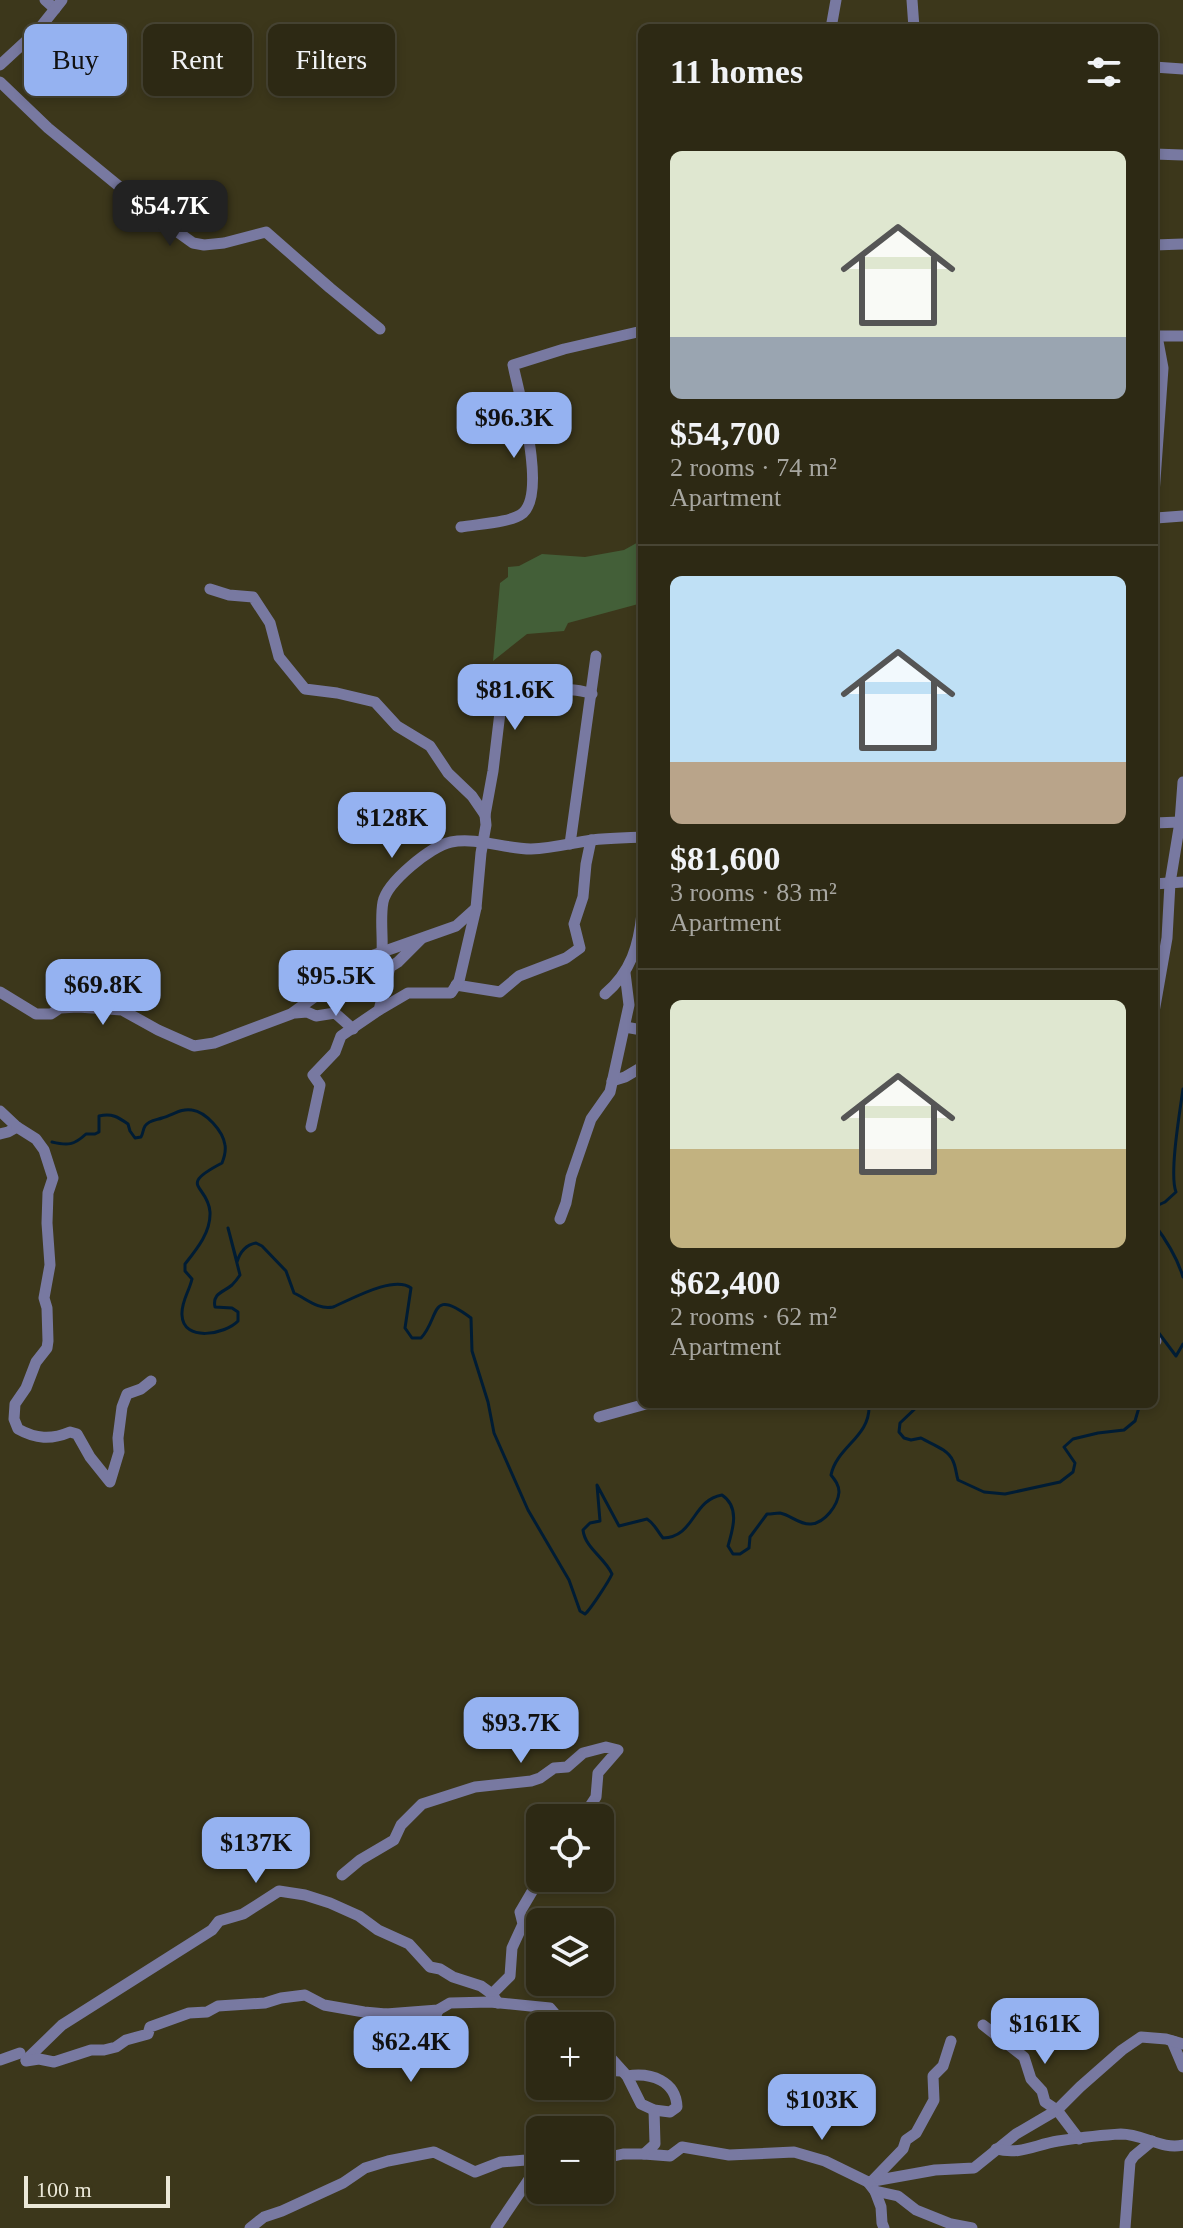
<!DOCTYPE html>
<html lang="en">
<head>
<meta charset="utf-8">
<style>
  :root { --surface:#2d2914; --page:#35311d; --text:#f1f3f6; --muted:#a7a6a0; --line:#484534; --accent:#95b2f1 }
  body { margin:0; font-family:"Times New Roman",serif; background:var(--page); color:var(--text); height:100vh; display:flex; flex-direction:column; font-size:30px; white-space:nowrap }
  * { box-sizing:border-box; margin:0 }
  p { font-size:26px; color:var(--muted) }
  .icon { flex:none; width:44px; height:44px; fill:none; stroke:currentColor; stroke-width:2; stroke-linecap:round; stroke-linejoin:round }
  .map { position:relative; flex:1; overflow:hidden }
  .sheet { position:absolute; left:638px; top:24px; width:520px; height:1384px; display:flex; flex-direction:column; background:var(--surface); border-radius:12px; box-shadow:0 4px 12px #0003,0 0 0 2px var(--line) }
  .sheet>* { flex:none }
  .banner { position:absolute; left:24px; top:24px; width:494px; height:72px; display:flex; gap:16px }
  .controls { position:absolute; left:526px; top:1804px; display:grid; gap:16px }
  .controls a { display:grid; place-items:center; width:88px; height:88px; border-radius:12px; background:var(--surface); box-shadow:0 4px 12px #0003,0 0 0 2px var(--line); font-size:40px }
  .scale { position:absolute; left:24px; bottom:20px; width:146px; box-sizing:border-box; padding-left:8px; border:4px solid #ebe8d8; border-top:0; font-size:22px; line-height:28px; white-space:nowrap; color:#ebe8d8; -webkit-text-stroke:6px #3c371b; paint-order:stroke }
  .price { position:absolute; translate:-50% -68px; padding:0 18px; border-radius:16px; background:var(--accent); color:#111; font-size:26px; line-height:52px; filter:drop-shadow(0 2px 4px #0008) }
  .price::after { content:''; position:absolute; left:50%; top:48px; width:24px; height:18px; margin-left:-12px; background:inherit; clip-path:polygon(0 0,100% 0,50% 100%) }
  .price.current { background:#222; color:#fff }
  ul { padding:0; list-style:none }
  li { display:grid; align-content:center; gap:16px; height:424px; padding:0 32px }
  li+li { border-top:2px solid var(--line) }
  li span { display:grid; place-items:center; height:248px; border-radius:12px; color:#555 }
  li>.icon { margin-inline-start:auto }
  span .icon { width:144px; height:144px; fill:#fffc; stroke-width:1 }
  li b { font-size:34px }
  h2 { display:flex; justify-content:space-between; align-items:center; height:96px; padding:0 32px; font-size:34px }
  .tag { padding:0 28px; border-radius:12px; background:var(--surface); box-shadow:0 4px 12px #0003,0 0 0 2px var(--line); font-size:28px; line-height:72px }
  .tag.current { background:var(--accent); color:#111 }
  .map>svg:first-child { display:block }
</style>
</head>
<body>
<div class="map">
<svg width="1183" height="2228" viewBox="0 0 1183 2228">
  <rect width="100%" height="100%" fill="#3c371b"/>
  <!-- green -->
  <polygon fill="#435f38" points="642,540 642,603 568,623 564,631 527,634 493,661 500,583 508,577 508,567 519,566 542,554 585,557 624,550"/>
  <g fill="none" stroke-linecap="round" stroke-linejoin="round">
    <!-- stream -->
    <g stroke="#001c34" stroke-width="3">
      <path d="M52,1142c16,4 22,3 34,-8h9l4,-2v-16c13,-3 19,1 29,8l2,7 5,7 6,-1c2,-3 2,-8 4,-11 4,-6 12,-6 17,-8 11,-3 19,-10 30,-8 14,2 31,21 33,35 1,6 -1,13 -3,18 -46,24 -14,21 -12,49 1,20 -13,37 -25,52v7l7,8c-3,13 -11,23 -10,36 1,28 44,19 56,6v-9l-6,-4 -17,-1c-3,-14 9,-15 17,-22 3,-3 6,-7 8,-10l-12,-47 9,34c3,-10 8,-17 19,-19l6,3 24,25 8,22c13,6 24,17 39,14 19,-8 61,-32 78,-19l-6,40 7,10h9c19,-20 8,-52 50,-20l1,33 16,51 6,31 34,77 41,70 11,31 5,3c5,-4 24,-33 27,-40 -7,-16 -27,-26 -29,-44l7,-7 10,-2 -3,-36 22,41 28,-7c8,5 10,12 16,19 32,-1 29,-38 59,-43 18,12 11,34 6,51l5,8h7l9,-6 1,-11 17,-23c5,0 9,-1 13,-1 11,2 19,12 31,11 14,-1 27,-19 28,-32 0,-7 -4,-12 -8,-17 6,-29 40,-38 38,-71"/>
      <path d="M1154,1207l11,-5 11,-10c-7,-18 4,-81 7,-103"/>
      <path d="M1154,1224c13,17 23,33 29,53"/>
      <polyline points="1157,1337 1158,1332 1176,1356 1183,1344"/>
      <path d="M920,1404l-20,19 -1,9 5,6 7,2 10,-2c10,6 27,11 32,23 3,6 3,13 5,19l26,12 21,2 55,-12 13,-10 2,-9 -11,-16 9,-8 25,-6 26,-3 11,-9 5,-17"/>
    </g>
    <!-- minor -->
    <g stroke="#7879a1" stroke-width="11">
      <polyline points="45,0 55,9"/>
      <polyline points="912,0 914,28"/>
      <polyline points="831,28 836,0"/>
      <polyline points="0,65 39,29 62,0"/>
      <polyline points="1154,67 1183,69"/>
      <polyline points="0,82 48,128 154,215 193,243 204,245 224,243 266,232 330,288 380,329"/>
      <polyline points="1154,154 1183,155"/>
      <polyline points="1154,245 1183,244"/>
      <polyline points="1154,336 1183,336"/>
      <polyline points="1154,494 1163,368 1157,336"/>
      <polyline points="1154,522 1156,518 1183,516"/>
      <path d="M461,527c16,-3 50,-4 62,-14 24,-21 -4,-119 -10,-148l51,-16 78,-18"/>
      <polyline points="210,589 229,595 253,597 270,623 279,657 305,689 337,693 375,702 397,726 430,746 448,773 472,796 485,815"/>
      <polyline points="1154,823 1180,822"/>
      <polyline points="570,844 596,656"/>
      <polyline points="1154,884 1183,882"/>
      <path d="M382,952c1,-16 -2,-34 1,-50 4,-20 48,-56 68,-60 26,-5 54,7 80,7 23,-1 40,-6 61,-9 17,-2 33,-2 50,-3"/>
      <polyline points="456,985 500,992 519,976 566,958 580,948 574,924 583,897 586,864 591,840"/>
      <polyline points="0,992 36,1014 51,1014 60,1008 78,1007 122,1010 158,1030 194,1046 214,1043 291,1014 371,956 456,926 476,908"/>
      <path d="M605,994c26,-22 34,-49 37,-81"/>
      <path d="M379,1010l29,-17h43l8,-12 17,-73 5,-55 5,-28 -1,-10 8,-44 8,-67 21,-10 9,-7c17,2 48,1 61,7"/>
      <polyline points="1154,1012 1167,938 1170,883 1180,822 1183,782"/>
      <polyline points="295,1013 307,1012 316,1016 335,1013 353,1029"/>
      <polyline points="625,1027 642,1030"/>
      <polyline points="612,1081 625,1077 642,1067"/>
      <polyline points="0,1111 17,1127 8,1132 0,1134"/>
      <path d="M17,1127l19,12 8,11 9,28 -5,15 -1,30 3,42 -6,33 3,10 1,33 -1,7 -11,14 -10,26 -11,16 -1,15 4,10c18,10 33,11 52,3l7,2 13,23 20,25 9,-30 -1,-14 4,-31 5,-13 14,-5 10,-8"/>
      <polyline points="311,1127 320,1085 313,1075 335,1052 341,1036 379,1010 390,967 398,962 421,939"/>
      <polyline points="560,1219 566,1203 571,1177 591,1119 610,1092 629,1005 625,973"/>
      <polyline points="1154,1339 1156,1341"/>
      <polyline points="599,1417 646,1404"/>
      <polyline points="342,1875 360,1860 394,1840 401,1825 422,1804 475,1787 531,1781 540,1778 554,1768 567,1767 583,1753 606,1747 618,1750 598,1773 596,1797 582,1818"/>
      <polyline points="491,2001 492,1994 510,1976 512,1948 523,1924 520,1912 540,1878"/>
      <polyline points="386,2014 391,2031 399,2037 408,2066 425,2047 438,2010"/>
      <polyline points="983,2025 1024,2057 1031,2079 1042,2091 1045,2102 1057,2110 1079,2139"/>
      <polyline points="1175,2042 1172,2041 1183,2067"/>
      <path d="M600,2046l27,30 14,28 13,6 16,2 7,-5c-1,-26 -26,-35 -50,-31"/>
      <polyline points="0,2060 20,2053"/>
      <polyline points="26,2060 62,2025 212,1930 219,1921 243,1914 279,1891 305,1895 330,1903 359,1916 378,1930 409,1944 430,1967 440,1969 453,1977 481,1986 492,1994 498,2003"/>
      <polyline points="26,2061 39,2059 54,2062 91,2050 104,2050 116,2047 126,2040 148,2034 150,2027 189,2013 207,2012 218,2006 265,2003 281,1998 305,1995 324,2005 364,2012 386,2014 438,2010 450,2003 490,2002 550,2008 561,2021 569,2026"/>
      <polyline points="600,2070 621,2071"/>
      <polyline points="549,2087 551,2086"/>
      <polyline points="654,2110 655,2144 644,2154 670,2156 682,2147 729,2155 794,2152 825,2161 868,2182 935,2170 974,2168 1016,2134 1057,2110 1080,2087 1122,2050 1141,2037 1166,2039 1183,2044"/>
      <path d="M996,2149c25,6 38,-4 62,-8 20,-3 43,-6 63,-7 22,0 41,16 62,11"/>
      <polyline points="600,2159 623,2154 644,2154"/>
      <polyline points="873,2180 903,2149 906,2140 916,2133 934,2100 933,2076 943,2066 951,2041"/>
      <polyline points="868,2182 875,2191 898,2196 916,2210 951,2224 972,2228"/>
      <polyline points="875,2191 881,2207 882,2223 884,2228"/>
      <polyline points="250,2228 264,2217 282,2211 343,2183 365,2168 388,2161 434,2152 475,2172 501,2162 526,2160 536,2152 540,2154"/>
      <polyline points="496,2228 540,2163"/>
      <polyline points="1125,2228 1130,2162 1134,2156 1152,2141"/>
    </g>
  </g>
</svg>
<div class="controls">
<a><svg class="icon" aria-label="locate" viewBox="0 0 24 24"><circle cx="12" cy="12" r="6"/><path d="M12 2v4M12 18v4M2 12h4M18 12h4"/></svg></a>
<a><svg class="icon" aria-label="layers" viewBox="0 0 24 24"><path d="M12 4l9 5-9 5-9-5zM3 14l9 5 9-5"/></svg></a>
<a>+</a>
<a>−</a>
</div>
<div class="scale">100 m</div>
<b class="price current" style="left:170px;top:248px">$54.7K</b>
<b class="price" style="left:514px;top:460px">$96.3K</b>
<b class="price" style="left:515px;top:732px">$81.6K</b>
<b class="price" style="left:392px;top:860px">$128K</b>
<b class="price" style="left:336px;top:1018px">$95.5K</b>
<b class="price" style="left:103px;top:1027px">$69.8K</b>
<b class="price" style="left:521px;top:1765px">$93.7K</b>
<b class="price" style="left:256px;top:1885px">$137K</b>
<b class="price" style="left:1045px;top:2066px">$161K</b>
<b class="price" style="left:411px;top:2084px">$62.4K</b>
<b class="price" style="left:822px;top:2142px">$103K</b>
<div class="banner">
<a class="tag current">Buy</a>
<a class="tag">Rent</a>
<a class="tag">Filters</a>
</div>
<section class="sheet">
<h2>11 homes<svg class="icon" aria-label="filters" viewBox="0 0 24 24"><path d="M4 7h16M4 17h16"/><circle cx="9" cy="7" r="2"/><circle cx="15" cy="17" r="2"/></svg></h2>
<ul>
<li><span style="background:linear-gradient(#dfe7d0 75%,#9aa5b1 0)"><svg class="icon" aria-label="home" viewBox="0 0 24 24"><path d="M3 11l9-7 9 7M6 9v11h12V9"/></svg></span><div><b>$54,700</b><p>2 rooms · 74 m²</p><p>Apartment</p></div></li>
<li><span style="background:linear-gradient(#bfe0f5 75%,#b9a48a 0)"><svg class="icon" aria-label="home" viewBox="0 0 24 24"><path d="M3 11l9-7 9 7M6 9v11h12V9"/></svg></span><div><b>$81,600</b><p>3 rooms · 83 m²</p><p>Apartment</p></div></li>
<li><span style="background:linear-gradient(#dfe7d0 60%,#c2b280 0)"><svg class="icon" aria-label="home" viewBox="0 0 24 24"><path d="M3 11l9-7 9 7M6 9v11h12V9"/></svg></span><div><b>$62,400</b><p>2 rooms · 62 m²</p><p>Apartment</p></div></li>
</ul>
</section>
</div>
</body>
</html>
